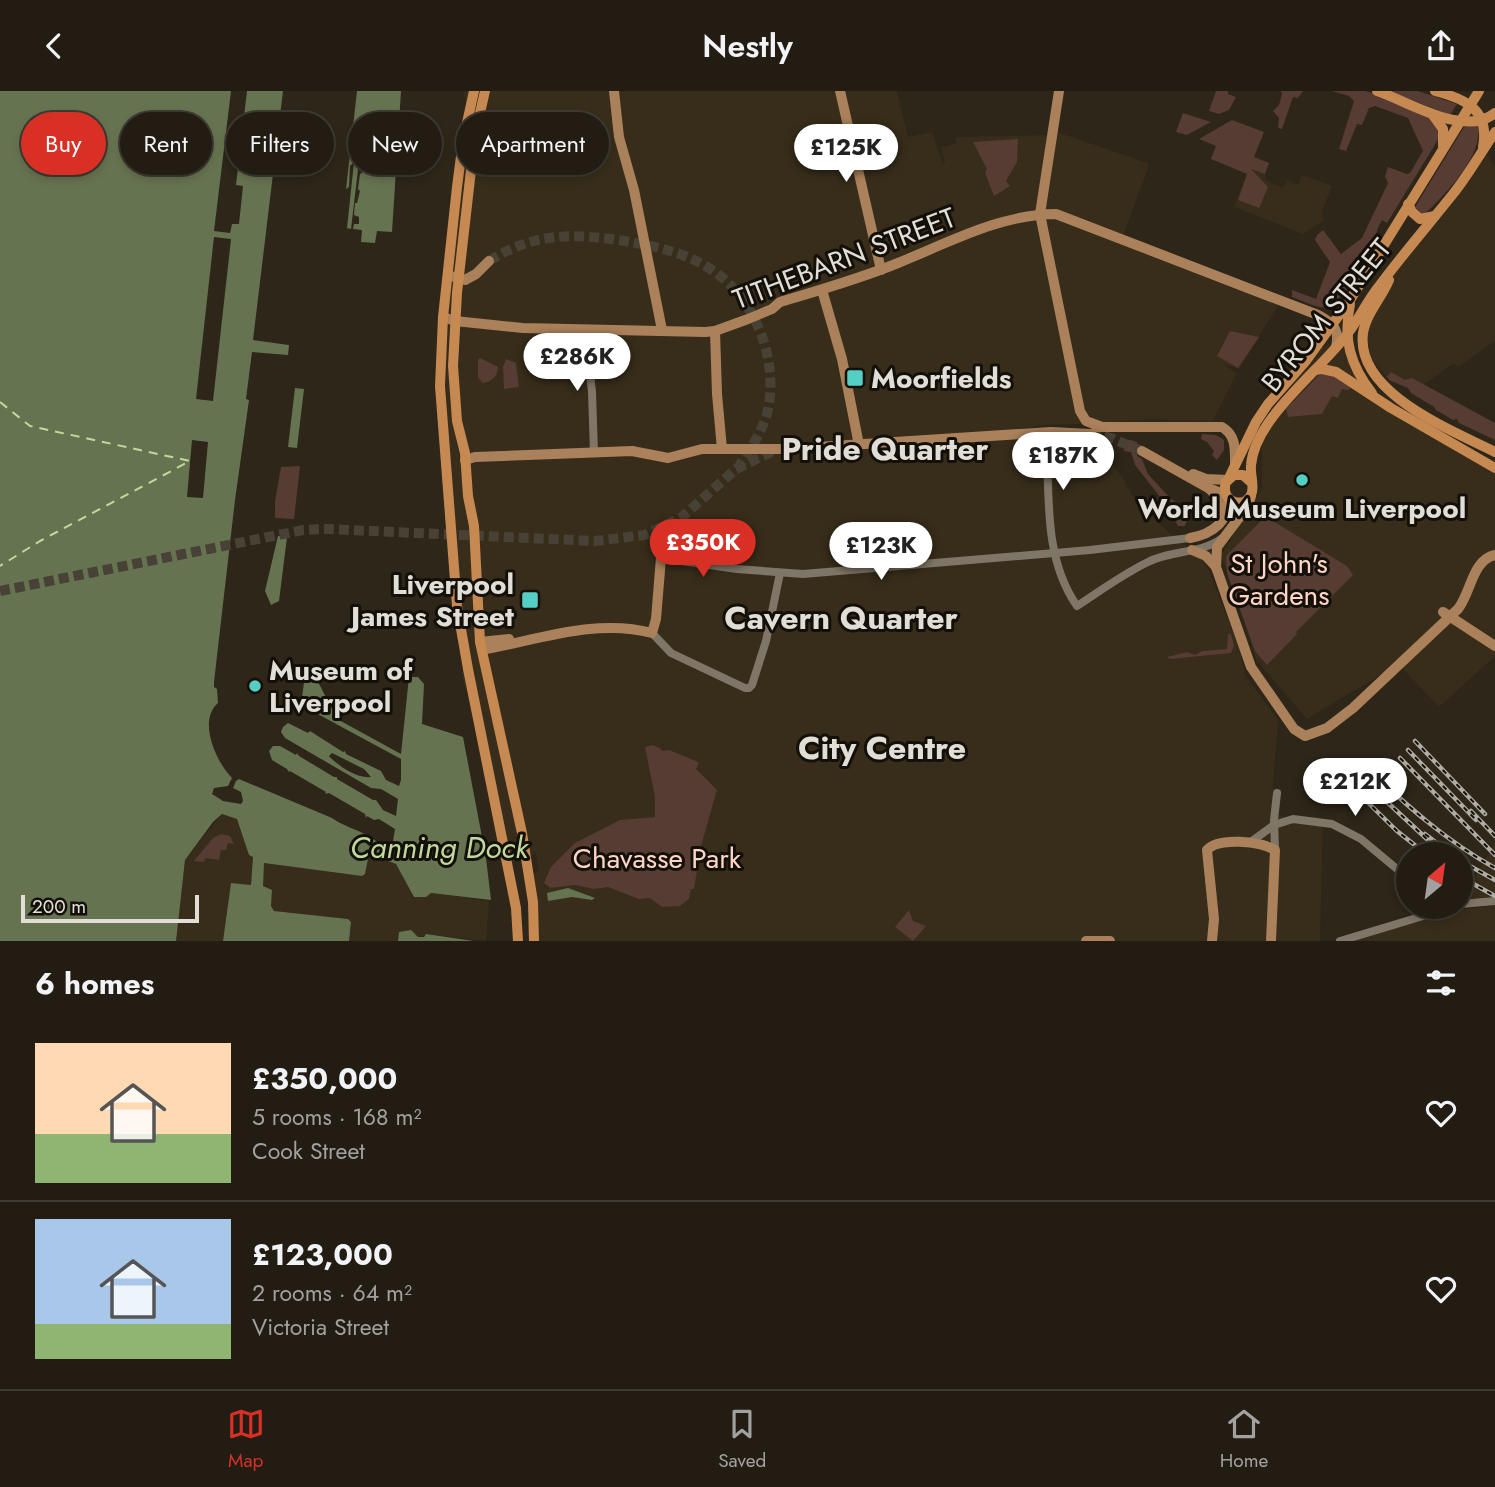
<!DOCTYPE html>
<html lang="en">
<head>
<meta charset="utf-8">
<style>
  :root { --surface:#221c13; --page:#2e2921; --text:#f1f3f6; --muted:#a2a1a0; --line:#3f3a33; --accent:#d93025 }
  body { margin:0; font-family:Jost,sans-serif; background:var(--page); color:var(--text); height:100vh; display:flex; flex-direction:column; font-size:26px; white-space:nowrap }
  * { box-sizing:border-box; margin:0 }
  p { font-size:23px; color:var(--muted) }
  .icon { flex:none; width:38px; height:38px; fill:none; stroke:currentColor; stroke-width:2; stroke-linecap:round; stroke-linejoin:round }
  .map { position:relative; height:850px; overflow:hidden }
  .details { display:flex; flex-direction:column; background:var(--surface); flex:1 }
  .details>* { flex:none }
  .guide { position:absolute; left:21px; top:21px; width:700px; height:63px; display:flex; gap:14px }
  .needle { width:46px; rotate:29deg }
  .fabs { position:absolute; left:1396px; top:751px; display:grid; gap:14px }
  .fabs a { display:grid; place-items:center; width:77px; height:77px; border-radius:50%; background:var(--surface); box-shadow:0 4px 10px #0003,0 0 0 2px var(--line); font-size:35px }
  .scale { position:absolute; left:21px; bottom:18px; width:178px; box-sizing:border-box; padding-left:7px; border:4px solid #e2ddd5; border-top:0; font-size:19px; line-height:24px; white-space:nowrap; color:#e2ddd5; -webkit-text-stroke:5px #13100a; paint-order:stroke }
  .price { position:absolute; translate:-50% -60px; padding:0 16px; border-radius:24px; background:#fff; color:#222; font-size:23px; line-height:46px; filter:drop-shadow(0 2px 4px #0008) }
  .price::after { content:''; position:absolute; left:50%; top:42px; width:21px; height:16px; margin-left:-10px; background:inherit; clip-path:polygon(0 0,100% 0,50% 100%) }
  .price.selected { background:var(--accent); color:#fff }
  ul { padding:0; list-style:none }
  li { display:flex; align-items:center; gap:21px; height:175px; padding:0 35px }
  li+li { border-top:2px solid var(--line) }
  li span { display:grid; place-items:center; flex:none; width:196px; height:140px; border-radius:0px; color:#555 }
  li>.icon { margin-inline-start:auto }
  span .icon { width:84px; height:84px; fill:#fffc; stroke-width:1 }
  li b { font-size:30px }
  h2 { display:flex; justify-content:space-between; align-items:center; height:84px; padding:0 35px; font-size:30px }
  .pill { padding:0 24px; border-radius:32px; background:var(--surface); box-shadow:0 4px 10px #0003,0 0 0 2px var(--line); font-size:24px; line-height:63px }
  .pill.selected { background:var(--accent); color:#fff }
  header { display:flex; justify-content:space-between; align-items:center; height:91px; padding:0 35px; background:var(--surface); font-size:32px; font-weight:600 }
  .tab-bar { display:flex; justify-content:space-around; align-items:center; height:98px; border-top:2px solid var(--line); background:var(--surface); font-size:19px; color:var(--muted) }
  .tab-bar a { display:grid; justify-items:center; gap:4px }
  .tab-bar .selected { color:var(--accent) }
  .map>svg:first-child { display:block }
</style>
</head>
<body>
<header><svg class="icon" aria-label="back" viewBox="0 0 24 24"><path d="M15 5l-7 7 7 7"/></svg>Nestly<svg class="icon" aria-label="share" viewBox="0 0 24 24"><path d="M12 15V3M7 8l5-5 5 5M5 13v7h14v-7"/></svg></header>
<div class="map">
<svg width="1495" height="850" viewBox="0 0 1495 850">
  <rect width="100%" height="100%" fill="#2d2619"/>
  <!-- built -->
  <g fill="#372d1a">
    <polygon points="464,0 897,0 908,46 932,41 943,73 945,71 941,56 956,53 956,46 1053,44 1054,40 1148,72 1148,78 1122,147 1282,208 1239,278 1223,273 1237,282 1213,330 1149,328 1088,333 1044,334 1003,341 1098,356 1125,390 1131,403 1168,441 1204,468 1238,553 1245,584 1278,629 1272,709 1277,724 1323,732 1320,850 534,850 528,784 539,781 536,761 502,776 478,644 461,581 465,578 456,526 444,248 468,27"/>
    <polygon points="1483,59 1495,75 1495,250 1458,276 1454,272 1411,302 1408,297 1389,289 1363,257 1363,247 1395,177"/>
    <polygon points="1254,66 1269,72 1265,83 1266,89 1283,97 1287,89 1298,94 1302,84 1332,95 1322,121 1324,129 1303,143 1234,116"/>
    <polygon points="1346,245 1349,263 1379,309 1495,378 1495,565 1439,616 1398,573 1307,628 1257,570 1221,464 1262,397 1262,355 1308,263"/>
    <polygon points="222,723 238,728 249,764 253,766 251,794 231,792 223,850 175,850 185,769"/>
    <polygon points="1495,751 1495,850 1340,850 1434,822 1441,824 1454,819 1491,815 1465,804"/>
    <polygon points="374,765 396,773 414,806 431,802 489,810 486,850 426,843 425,845 418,846 410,839 399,841 398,850 349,850 351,831 348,828 274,820 271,814 272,799 263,795 263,772 362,785 365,783 368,768"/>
  </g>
  <!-- green -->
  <g fill="#563c32">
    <polygon points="1216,0 1228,0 1228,3 1236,6 1229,19 1219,23 1209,20"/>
    <polygon points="1281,0 1303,0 1298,7 1293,6 1282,38 1278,37 1279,27 1273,20 1279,14 1282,3"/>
    <path d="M1332,0h33l18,5 45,20 9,10 2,12 -52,85 -5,-3c-6,9 -7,21 -12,31 -4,11 -30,53 -41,56 -10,3 -27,-7 -37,-10v-7l24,9 14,-37 -15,-22 2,-5 6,-5 18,24 21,-16 26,-55 -3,-7 3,-9 19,7 3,-1 13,-22 -15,-33 -33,-12 -6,2 -7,17 -5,-1 -11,27 -7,-2 15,-48 -5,-5z"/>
    <polygon points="1389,0 1418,0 1457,13 1450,24"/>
    <polygon points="1183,22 1211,31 1187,44 1176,41"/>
    <polygon points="1232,29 1264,41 1254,66 1269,72 1265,83 1251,78 1268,96 1259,117 1238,109 1247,83 1211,68 1216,55 1199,48"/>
    <path d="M1478,34c6,31 -33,69 -54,90h-3l-6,-8 49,-80z"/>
    <polygon points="1018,48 1017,71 1006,90 1010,95 994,105 985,82 987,78 973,51"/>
    <polygon points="1230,240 1259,246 1238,277 1217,265"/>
    <path d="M480,267l18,9c0,9 -7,16 -16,16l-4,-6v-17z"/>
    <polygon points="506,268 516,272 519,296 504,298 503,276"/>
    <polygon points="1391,281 1405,289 1412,287 1495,332 1495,349 1459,332 1457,328 1453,329 1436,319 1434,316 1411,302 1408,297 1391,290 1387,286"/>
    <polygon points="1320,283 1334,285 1350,296 1349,299 1342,298 1338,307 1332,305 1322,323 1288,326 1286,318"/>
    <polygon points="1202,343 1216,344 1224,349 1224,359 1217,369 1212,364 1214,360 1207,351 1201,348"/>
    <polygon points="1130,349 1137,351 1137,365 1142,368 1148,383 1170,407 1186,417 1189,423 1185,435 1178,435 1168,416 1135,374 1131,361 1124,360 1124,354"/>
    <polygon points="300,375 294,428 275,427 275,410 281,376"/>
    <polygon points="1268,427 1347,475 1353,484 1296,541 1297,543 1267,574 1255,560 1227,482 1226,465 1263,428"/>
    <polygon points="1228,543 1231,543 1234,555 1231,562 1170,568 1167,566 1187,561 1195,564 1202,560 1227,558"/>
    <polygon points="652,654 660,657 662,660 669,659 696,670 699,672 696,678 717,699 701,755 694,798 691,798 689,808 680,815 662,816 650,807 639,808 608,796 594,798 575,794 551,797 544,792 551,776 575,752 620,729 655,726 655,706 645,656"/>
    <polygon points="221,743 230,745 234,753 228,752 226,759 221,759 219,769 206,767 204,771 194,770 213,747"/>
    <polygon points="909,819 913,830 926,835 913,850 895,836"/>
  </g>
  <!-- water -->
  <g fill="#667350" fill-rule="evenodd">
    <path d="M0,0h283l-30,249 36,5 -1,10 -36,-3 -6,47 3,1 -14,100 -21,182v5l3,2 1,14c-21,18 -1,60 14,75l-4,8 -14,2 -2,6 11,7 18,3 2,-3 -2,-9 -8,-4 3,-7 3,-2 93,39c11,8 24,11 36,18 9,5 13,10 24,12l3,-19 -16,-10 -5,1 -7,-4 -1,2 -1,-4 -36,-21 -4,1 1,-2 -36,-21 -1,1 -2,-3 -15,-9 -3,-9 4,-5h7l16,9 1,-2 2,3 35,21h3v2l36,21h3l7,10 13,6 2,-17 -17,-10 -10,-1 -86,-50 -4,-6 2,-5 5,-4 20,10 2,-2 33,21 2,-1 1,3 35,17 5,9 13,6 2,-6v-21l-100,-54 4,-30 8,-3 24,47 64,35 8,-77h9l6,7 -2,40 41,13 23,121 5,42 -60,-7 -5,4h-12l-18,-33 -21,-8 -7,3 -3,15 -3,2 -98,-13 -1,23 9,4 -1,16 3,5 74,8 3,3 -2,19h-126l8,-58 20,2 2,-28 -4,-2 -12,-36 -15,-5 -9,8 -28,38 -9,81h-176zM332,662l32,16 7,8c-13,2 -33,-11 -42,-21z"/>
    <polygon points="357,0 401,0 392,141 377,140 375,152 361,151 362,139 353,138 354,133 359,133 359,126 354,124 355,112 357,112 360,100 358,98 360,83 362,82 361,70 359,70 351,138 347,137 354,71 350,75 349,96 346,98"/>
    <polygon points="295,297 304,298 297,357 288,356"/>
    <polygon points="278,445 287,446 279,510 271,514 265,500"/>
    <polygon points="568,797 595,807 592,809 572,806 548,810 547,802"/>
    <polygon points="411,839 418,846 424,846 426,843 474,850 398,850 399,841"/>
  </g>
  <!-- pier -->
  <g fill="#2d2619">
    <polygon points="231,0 247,0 236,94 243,95 239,133 232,133 230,142 214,140"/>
    <polygon points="214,146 231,148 213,310 196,308"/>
    <polygon points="192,349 208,351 203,407 187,406"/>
  </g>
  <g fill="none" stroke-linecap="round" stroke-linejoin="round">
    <!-- ferry -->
    <polyline stroke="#c2d99b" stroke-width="2" stroke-dasharray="9 7" stroke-linecap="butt" points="0,311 30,335 190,370 40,450 0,475"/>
    <!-- major-tunnel -->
    <g stroke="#484135" stroke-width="10" stroke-dasharray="10 5" stroke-linecap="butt">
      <path d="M489,170c43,-27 79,-28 129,-21 31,5 64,11 91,28 47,29 71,94 58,146 -6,19 -17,36 -28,52"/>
      <polyline points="1090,342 1111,347 1142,360"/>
      <polyline points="0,500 303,439 327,438 595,450 644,444 682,426 736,378 775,359"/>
    </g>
    <!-- minor -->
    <g stroke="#7f7667" stroke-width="8">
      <polyline points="585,238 592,301 594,362"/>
      <path d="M1042,343l5,14c2,54 -2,112 30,158 23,-15 46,-32 71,-44 23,-12 52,-8 73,-23"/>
      <polyline points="661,467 737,478 803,483 1090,459 1190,447"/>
      <polyline points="652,542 671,562 745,597 749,597 752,594 766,550 780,482"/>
      <polyline points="1252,750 1274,734 1293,728 1332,733 1361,748 1409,788"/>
      <polyline points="1275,759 1274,729 1277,702"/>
      <polyline points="1461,813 1495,810"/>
      <polyline points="1340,850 1453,816"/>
    </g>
    <!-- major -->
    <g stroke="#aa815a" stroke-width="10">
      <polyline points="614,0 619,46 634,99 662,239"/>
      <polyline points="840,0 881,179"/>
      <polyline points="1059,0 1040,123 1080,320 1086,330 1102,336"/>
      <polyline points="451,185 465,189 476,183 489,170"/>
      <polyline points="822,199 842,268 859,354"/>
      <path d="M443,226l12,4 68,7 182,4 10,-1 33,-12 24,-10 8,-7c40,-12 79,-23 118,-39 50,-20 103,-49 158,-49l262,101c15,8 22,14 18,32"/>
      <polyline points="715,240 717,303 722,358"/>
      <path d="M1096,336h126c14,8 13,22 13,36"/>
      <polyline points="1142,360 1208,397 1226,404"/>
      <polyline points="465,369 475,366 632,360 668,367 702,358 787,358 1051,341 1090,343 1106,355"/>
      <polyline points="1193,383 1206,388 1228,389"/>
      <polyline points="1209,397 1216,405 1222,428"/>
      <path d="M1190,447c23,-4 40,-17 37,-41"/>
      <path d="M1192,459l14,6 10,11 35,100 43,62 11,7 22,-8 26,-20 105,-99c13,-16 14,-49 37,-54"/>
      <polyline points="1216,476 1217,456 1248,415 1251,405"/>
      <polyline points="1443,521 1495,555"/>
      <polyline points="480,551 509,548"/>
      <path d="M482,559c55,-10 114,-32 170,-17l4,-14 5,-61"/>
      <polyline points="1086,850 1110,850"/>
      <path d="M1212,850l2,-22 -7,-69c11,-13 53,-9 68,0l-4,91"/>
    </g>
    <!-- highway -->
    <g stroke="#c68952" stroke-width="10">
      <polyline points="474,0 463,50 457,96 443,226 440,295 457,515 468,578 516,817 518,850"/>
      <polyline points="485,0 475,44 457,202 453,275 455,302 457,330 465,362 468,405 474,435 480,551 522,742 533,811 534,850"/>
      <path d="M1377,0c33,11 87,47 118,22"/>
      <path d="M1435,0c31,8 55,19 48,56"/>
      <polyline points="1433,24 1443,38 1443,55"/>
      <polyline points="1408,113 1412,121 1420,128 1435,125"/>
      <path d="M1389,189c-7,17 -23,34 -26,53 -8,60 89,97 132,119"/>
      <path d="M1350,213c-7,35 0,61 22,89"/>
      <polyline points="1315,279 1322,278 1336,281 1391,317 1495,377"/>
      <polyline points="1229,387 1256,331 1268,313 1305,271 1350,209 1479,0"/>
      <path d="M1252,392l-9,-8h-9l-8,7c-7,22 22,28 26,10 2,-8 -2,-18 -1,-27 4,-46 66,-92 93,-127 14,-16 22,-36 36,-53 23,-31 49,-61 73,-91 16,-20 28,-42 42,-62"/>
    </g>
    <!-- rail casing -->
    <g stroke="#b1aca3" stroke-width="4.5">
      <g id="rail">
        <polyline points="1415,650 1485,723"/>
        <polyline points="1408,659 1476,729"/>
        <polyline points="1400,667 1495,764"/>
        <path d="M1365,675c40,38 81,75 130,102"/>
        <polyline points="1357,683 1429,750"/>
        <polyline points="1351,695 1397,740 1426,763"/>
        <polyline points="1471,720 1495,745"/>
        <polyline points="1425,743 1451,763"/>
        <polyline points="1461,770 1495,789"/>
        <polyline points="1461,786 1495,805"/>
      </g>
    </g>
    <!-- rail -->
    <use href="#rail" stroke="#13100a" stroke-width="2" stroke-dasharray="5" stroke-linecap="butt"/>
  </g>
  <!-- markers -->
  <g fill="#55cec5" stroke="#13100a" stroke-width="2.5">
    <rect x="846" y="278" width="18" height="18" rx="3.5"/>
    <circle cx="1302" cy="389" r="7"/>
    <rect x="521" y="500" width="18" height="18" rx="3.5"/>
    <circle cx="255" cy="595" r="7"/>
  </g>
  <g text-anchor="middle" stroke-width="6" stroke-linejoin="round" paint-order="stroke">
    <!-- street labels -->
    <g font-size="28" fill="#e2ddd5" stroke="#13100a">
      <text transform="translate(844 167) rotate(-21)" y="10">TITHEBARN STREET</text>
      <text transform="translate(1326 224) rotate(-51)" y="10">BYROM STREET</text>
    </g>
    <!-- poi labels -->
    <g font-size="28" font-weight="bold" fill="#e2ddd5" stroke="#13100a" text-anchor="start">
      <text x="871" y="297">Moorfields</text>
      <text x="1302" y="427" text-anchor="middle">World Museum Liverpool</text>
      <text x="514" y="503" text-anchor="end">Liverpool<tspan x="514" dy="32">James Street</tspan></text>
      <text x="269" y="589">Museum of<tspan x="269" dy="32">Liverpool</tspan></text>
    </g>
    <!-- park labels -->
    <g font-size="28" fill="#ffd5c6" stroke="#13100a">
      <text x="1279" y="482">St John's<tspan x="1279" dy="32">Gardens</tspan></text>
      <text x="657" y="777">Chavasse Park</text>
    </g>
    <!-- water labels -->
    <g font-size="30" font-style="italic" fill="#c2d99b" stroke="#13100a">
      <text x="439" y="767">Canning Dock</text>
    </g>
    <!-- quarter labels -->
    <g font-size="32" font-weight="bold" fill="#e2ddd5" stroke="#13100a">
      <text x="885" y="369">Pride Quarter</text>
      <text x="841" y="538">Cavern Quarter</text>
      <text x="882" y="668">City Centre</text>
    </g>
  </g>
</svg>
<div class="fabs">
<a><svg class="needle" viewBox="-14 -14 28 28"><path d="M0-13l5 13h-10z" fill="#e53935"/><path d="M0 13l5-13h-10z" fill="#a2a1a0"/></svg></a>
</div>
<div class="scale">200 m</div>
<b class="price" style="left:846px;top:93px">£125K</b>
<b class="price" style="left:577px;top:302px">£286K</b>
<b class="price" style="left:1063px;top:401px">£187K</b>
<b class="price selected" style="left:703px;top:488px">£350K</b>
<b class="price" style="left:881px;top:491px">£123K</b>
<b class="price" style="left:1355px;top:727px">£212K</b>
<div class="guide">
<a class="pill selected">Buy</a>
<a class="pill">Rent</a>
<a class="pill">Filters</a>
<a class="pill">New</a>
<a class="pill">Apartment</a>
</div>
</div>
<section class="details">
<h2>6 homes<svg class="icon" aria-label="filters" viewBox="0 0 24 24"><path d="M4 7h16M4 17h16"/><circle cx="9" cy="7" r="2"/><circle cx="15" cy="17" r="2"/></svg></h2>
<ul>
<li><span style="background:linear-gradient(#ffd9b3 65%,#8fb573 0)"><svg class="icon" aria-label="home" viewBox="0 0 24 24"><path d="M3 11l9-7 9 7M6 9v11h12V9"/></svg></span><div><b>£350,000</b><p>5 rooms · 168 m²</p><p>Cook Street</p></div><svg class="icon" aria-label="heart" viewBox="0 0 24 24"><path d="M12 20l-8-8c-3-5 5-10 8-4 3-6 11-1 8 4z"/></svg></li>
<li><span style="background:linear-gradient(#a9c7e8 75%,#8fb573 0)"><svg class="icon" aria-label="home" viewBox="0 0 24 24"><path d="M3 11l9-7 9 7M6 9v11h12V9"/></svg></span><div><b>£123,000</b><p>2 rooms · 64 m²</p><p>Victoria Street</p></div><svg class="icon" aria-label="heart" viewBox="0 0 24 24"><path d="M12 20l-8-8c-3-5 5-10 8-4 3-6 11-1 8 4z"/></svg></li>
</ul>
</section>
<nav class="tab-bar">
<a class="selected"><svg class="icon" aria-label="map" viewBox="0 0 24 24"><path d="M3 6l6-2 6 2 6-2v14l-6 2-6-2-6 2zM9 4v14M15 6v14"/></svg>Map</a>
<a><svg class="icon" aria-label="saved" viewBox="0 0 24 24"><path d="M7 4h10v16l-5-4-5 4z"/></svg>Saved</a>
<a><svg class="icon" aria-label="home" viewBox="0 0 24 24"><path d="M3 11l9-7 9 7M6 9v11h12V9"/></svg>Home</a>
</nav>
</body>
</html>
